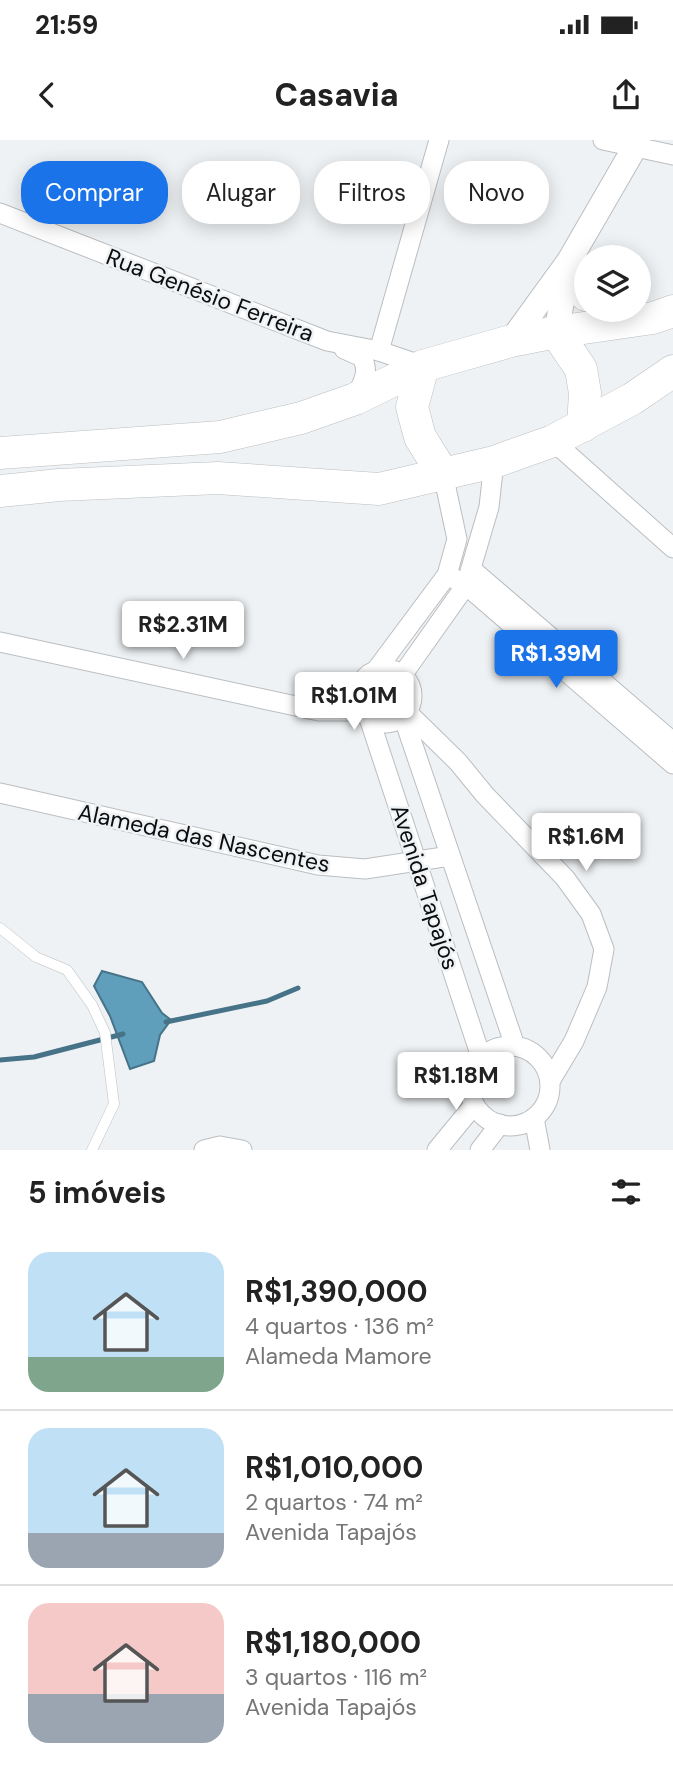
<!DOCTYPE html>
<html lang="pt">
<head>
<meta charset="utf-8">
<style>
  :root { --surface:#fff; --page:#f2f2f2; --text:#222; --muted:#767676; --line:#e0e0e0; --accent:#1a73e8 }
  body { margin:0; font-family:"DM Sans",sans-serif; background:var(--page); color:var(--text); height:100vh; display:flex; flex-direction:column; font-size:26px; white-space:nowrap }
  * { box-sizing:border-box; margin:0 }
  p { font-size:23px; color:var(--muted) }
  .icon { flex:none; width:38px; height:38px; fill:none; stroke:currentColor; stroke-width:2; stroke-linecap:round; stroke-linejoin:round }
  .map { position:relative; height:1010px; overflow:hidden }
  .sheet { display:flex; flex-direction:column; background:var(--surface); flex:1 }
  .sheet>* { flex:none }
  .hud { position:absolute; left:21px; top:21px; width:632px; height:63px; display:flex; gap:14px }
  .fabs { position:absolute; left:574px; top:105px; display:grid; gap:14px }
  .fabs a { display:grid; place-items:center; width:77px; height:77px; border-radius:50%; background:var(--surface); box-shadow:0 4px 18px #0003; font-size:35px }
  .price { position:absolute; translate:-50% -60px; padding:0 16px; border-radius:7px; background:#fff; color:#222; font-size:23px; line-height:46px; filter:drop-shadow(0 2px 4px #0008) }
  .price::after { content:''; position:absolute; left:50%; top:42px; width:21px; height:16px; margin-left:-10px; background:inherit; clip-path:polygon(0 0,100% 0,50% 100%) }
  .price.selected { background:var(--accent); color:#fff }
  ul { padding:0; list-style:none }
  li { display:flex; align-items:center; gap:21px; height:175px; padding:0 28px }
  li+li { border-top:2px solid var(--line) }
  li span { display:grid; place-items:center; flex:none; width:196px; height:140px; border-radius:21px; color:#555 }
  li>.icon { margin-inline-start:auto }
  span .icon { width:84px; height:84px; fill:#fffc; stroke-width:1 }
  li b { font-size:30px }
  h2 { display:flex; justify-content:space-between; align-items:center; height:84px; padding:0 28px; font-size:30px }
  .pill { padding:0 24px; border-radius:28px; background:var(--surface); box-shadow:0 4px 18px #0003; font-size:24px; line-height:63px }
  .pill.selected { background:var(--accent); color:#fff }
  .status { display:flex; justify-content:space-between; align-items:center; height:49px; padding:0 35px; background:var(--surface); direction:ltr }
  .status svg { height:19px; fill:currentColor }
  header { display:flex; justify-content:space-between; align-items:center; height:91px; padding:0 28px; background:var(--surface); font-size:32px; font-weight:800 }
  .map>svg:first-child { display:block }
</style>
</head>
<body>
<div class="status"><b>21:59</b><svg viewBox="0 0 49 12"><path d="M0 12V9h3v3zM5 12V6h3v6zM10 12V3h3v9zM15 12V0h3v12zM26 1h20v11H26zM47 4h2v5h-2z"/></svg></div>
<header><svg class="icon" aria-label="back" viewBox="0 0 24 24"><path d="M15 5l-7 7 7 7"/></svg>Casavia<svg class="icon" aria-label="share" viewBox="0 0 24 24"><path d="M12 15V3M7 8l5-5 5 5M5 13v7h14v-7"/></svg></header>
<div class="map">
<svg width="673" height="1010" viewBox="0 0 673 1010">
  <rect width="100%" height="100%" fill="#eff2f4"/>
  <!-- water -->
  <polygon fill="#5f9fbc" stroke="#467388" stroke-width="2" points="102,831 142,842 162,873 171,880 160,895 154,921 130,929 110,876 94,846"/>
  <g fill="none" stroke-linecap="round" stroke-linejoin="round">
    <!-- stream -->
    <g stroke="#467388" stroke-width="5">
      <polyline points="166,882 267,861 298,848"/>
      <polyline points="0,920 34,917 123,894"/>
    </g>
    <!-- service casing -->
    <g stroke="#bbbec0" stroke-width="11">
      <polyline id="service" points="0,788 36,817 67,830 92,865 105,893 114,964 92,1010"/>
    </g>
    <!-- minor casing -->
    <g stroke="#bbbec0" stroke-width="21">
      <g id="minor">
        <polyline points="603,0 673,15"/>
        <polyline points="0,73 327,201 379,211 423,226"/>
        <path d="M344,209l18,8c8,16 1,25 -7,41"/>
        <polyline points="379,211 439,0"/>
        <polyline points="553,301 673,408"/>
        <polyline points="471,429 673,602"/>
        <polyline points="447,435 466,445 673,624"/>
        <polyline points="0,502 319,571 362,571"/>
        <circle cx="385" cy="556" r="27"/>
        <polyline points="377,529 447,435 457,399 443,334"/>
        <polyline points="403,534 466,445 489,367 494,322"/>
        <polyline points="407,572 458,622 485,655 565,738 591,774 604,809 597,847 574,901 550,941"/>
        <polyline points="403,576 515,906"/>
        <polyline points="369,578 481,917"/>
        <polyline points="0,653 318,725 365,729 450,716"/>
        <circle cx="510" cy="946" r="40"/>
        <polyline points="534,978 540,1010"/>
        <polyline points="204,1010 220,1006 242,1010"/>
        <polyline points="437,1010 474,965"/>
        <polyline points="480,1010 500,984"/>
      </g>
    </g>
    <!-- tertiary casing -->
    <g stroke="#bbbec0" stroke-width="26">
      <g id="tertiary">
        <polyline points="556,192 569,127"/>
        <polyline points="511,201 569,121 635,7 636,0"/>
      </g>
    </g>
    <!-- primary casing -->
    <g stroke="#bbbec0" stroke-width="33">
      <g id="primary">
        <polyline points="569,130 586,155"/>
        <polyline points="556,192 581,229 585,253 583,286"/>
        <polyline points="423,226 412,267 420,297 443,334"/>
        <polyline points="0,313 220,297 301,278 355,259 423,226 511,201 556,192 653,178 673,171"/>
        <polyline points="0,351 59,345 218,338 379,349 494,322 553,301 632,259 673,231"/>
      </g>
    </g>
    <!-- service -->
    <use href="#service" stroke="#fff" stroke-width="10"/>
    <!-- minor -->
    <use href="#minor" stroke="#fff" stroke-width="19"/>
    <!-- tertiary -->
    <use href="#tertiary" stroke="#fff" stroke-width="24"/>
    <!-- primary -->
    <use href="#primary" stroke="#fff" stroke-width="32"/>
  </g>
  <g text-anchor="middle" stroke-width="5" stroke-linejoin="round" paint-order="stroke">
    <!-- street labels -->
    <g font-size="23" fill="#0b0c0d" stroke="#eff2f4">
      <text transform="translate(210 155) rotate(21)" y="8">Rua Genésio Ferreira</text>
      <text transform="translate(204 698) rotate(12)" y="8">Alameda das Nascentes</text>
      <text transform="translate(425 747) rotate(72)" y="8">Avenida Tapajós</text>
    </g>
  </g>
</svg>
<div class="fabs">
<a><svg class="icon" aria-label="layers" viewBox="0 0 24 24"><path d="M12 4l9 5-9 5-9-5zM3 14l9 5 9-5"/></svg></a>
</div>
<b class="price" style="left:183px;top:521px">R$2.31M</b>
<b class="price selected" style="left:556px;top:550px">R$1.39M</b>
<b class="price" style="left:354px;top:592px">R$1.01M</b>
<b class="price" style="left:586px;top:733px">R$1.6M</b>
<b class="price" style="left:456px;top:972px">R$1.18M</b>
<div class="hud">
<a class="pill selected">Comprar</a>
<a class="pill">Alugar</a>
<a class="pill">Filtros</a>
<a class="pill">Novo</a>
</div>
</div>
<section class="sheet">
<h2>5 imóveis<svg class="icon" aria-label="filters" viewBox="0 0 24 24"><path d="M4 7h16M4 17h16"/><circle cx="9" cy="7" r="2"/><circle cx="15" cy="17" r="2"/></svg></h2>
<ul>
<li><span style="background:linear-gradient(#bfe0f5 75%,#7fa58c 0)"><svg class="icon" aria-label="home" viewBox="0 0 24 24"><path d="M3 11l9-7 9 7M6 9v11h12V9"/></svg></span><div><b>R$1,390,000</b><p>4 quartos · 136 m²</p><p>Alameda Mamore</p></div></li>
<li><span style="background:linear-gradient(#bfe0f5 75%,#9aa5b1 0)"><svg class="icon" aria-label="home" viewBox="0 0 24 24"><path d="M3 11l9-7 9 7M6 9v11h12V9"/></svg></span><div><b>R$1,010,000</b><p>2 quartos · 74 m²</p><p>Avenida Tapajós</p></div></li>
<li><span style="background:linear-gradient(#f6c9c9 65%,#9aa5b1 0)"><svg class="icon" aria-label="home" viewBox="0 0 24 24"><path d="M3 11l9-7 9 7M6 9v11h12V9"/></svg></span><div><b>R$1,180,000</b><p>3 quartos · 116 m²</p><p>Avenida Tapajós</p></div></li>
</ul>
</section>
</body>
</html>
